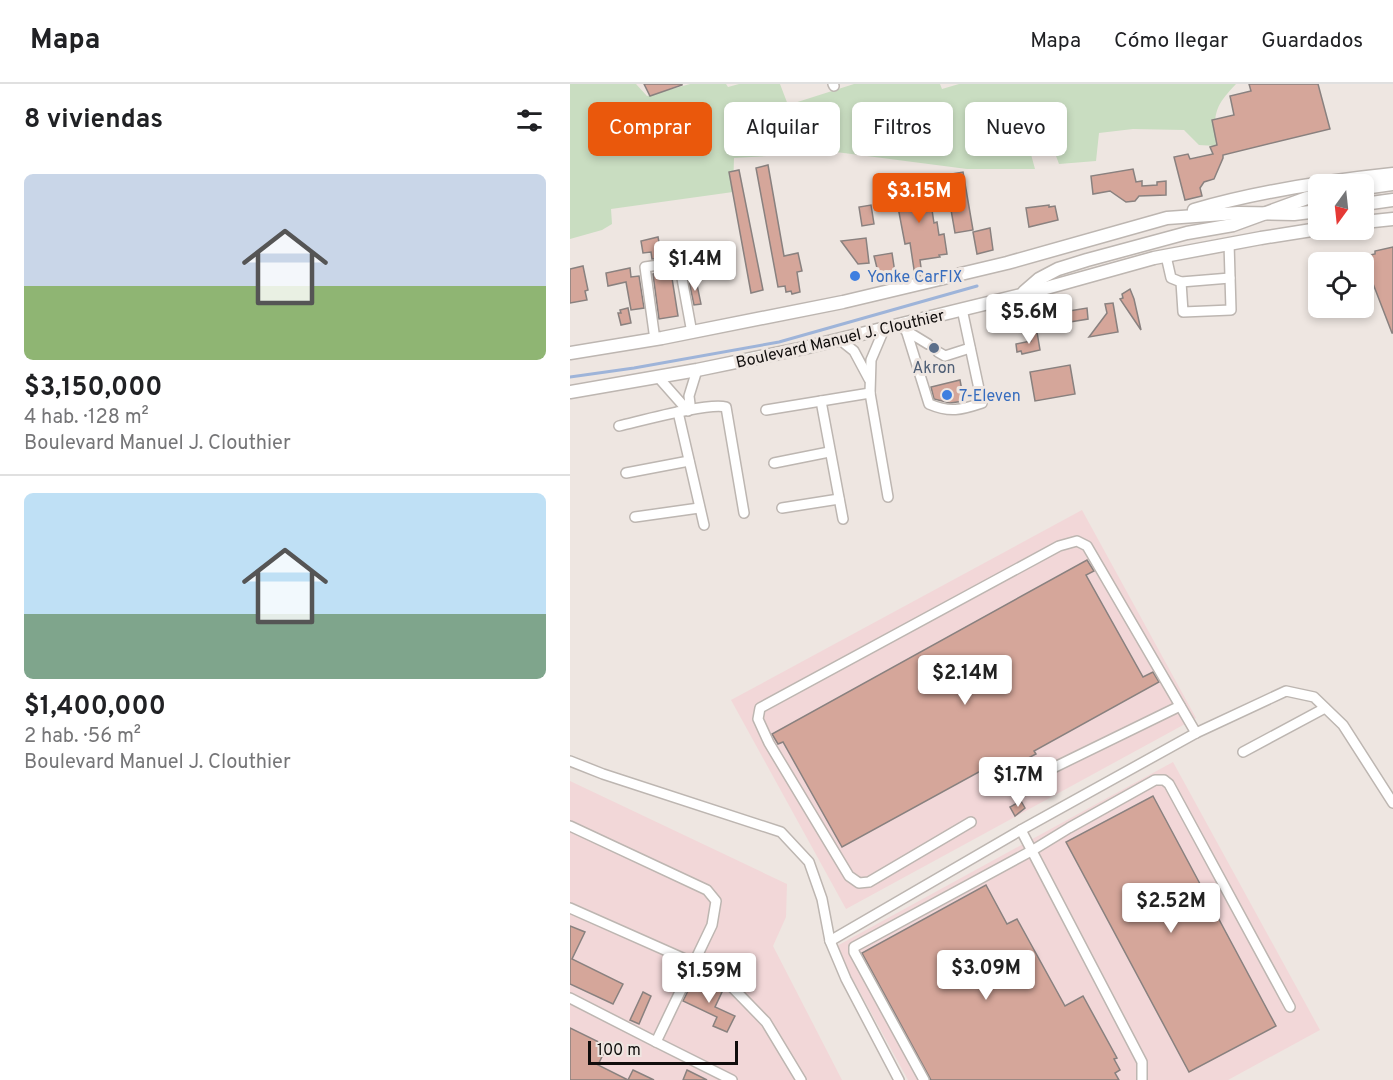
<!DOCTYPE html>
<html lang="es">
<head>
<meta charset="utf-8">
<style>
  :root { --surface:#fff; --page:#f6f6f6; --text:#202124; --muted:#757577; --line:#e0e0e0; --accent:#ea580c }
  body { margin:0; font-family:Overpass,sans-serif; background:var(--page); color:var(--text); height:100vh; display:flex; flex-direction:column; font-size:22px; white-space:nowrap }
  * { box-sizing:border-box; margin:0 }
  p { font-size:20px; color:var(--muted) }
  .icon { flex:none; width:33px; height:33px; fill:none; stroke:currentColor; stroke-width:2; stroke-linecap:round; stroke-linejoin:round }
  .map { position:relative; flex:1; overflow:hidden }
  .sheet { display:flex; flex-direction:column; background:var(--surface); width:570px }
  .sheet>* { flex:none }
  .hud { position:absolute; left:18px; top:18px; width:570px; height:54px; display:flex; gap:12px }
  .needle { width:39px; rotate:195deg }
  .controls { position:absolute; left:738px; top:90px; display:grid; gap:12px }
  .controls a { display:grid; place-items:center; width:66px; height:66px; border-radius:9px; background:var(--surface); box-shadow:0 3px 9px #0003; font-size:30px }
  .scale { position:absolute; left:18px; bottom:15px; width:150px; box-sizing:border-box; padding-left:6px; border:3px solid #100d0c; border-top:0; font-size:16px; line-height:21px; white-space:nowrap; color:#100d0c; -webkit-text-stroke:4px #eee6e1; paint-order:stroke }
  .price { position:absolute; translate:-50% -51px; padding:0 14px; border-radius:6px; background:#fff; color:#222; font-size:20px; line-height:39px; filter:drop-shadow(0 2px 3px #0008) }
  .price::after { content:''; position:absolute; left:50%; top:36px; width:18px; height:14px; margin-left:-9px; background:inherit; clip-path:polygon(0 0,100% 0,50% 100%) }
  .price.active { background:var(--accent); color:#fff }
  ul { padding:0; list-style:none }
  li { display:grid; align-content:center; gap:12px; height:318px; padding:0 24px }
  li+li { border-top:2px solid var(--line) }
  li span { display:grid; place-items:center; height:186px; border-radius:9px; color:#555 }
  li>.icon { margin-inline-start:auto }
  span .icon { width:108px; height:108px; fill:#fffc; stroke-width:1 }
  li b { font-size:26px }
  h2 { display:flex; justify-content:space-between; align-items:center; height:72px; padding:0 24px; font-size:26px }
  .pill { padding:0 21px; border-radius:9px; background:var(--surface); box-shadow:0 3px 9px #0003; font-size:21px; line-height:54px }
  .pill.active { background:var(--accent); color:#fff }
  header { display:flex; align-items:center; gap:36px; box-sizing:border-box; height:84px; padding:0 30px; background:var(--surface); border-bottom:2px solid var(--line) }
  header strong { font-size:28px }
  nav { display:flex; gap:33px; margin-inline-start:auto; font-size:21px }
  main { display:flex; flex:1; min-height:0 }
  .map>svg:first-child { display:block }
</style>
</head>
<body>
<header>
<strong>Mapa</strong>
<nav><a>Mapa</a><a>Cómo llegar</a><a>Guardados</a></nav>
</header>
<main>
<section class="sheet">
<h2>8 viviendas<svg class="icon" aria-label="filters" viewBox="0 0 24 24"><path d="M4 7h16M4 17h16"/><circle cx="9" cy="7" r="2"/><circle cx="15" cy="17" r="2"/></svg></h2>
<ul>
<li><span style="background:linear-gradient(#c9d6e8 60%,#8fb573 0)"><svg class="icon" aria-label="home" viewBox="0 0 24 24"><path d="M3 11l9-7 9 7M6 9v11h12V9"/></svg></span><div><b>$3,150,000</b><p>4 hab. · 128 m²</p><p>Boulevard Manuel J. Clouthier</p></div></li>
<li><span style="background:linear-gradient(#bfe0f5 65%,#7fa58c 0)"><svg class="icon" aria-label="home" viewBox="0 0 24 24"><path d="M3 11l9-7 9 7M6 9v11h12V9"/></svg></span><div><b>$1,400,000</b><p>2 hab. · 56 m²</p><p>Boulevard Manuel J. Clouthier</p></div></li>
</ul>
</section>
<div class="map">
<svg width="823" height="996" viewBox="0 0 823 996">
  <rect width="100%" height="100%" fill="#eee6e1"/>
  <!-- industrial -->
  <g fill="#f2d7d8">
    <polygon points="512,426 626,634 276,825 161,616"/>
    <polygon points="603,678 750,946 658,996 338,996 265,863"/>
    <polygon points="0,697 217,800 216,833 203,862 272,996 0,996"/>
  </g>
  <!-- green -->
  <path fill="#c9ddc1" d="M0,0h66l11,12 43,-12h36l2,3 11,-3h41l8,21 66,-21h86l2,5 17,-5h277c-23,24 -22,30 -20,62l-17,-1 -15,-15 -51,-1 -34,4 -3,28 -37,3 -11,-30 -22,2 9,33h-68l-131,-17 -102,6 -1,34 -122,17 1,15 -10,6 -32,9z"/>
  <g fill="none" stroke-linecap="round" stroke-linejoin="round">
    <!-- stream -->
    <polyline stroke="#9eb4d9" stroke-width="3" points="0,293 64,284 209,258 407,202"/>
  </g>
  <!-- building -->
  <g fill="#d5a69a" stroke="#89817f" stroke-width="1.5">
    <polygon points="74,0 112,0 112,1 80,12"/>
    <polygon points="679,0 748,0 760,45 653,71 653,74 644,95 634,98 630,104 632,112 615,116 604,73 618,70 620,75 643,70 640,63 647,61 642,36 664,31 660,12 681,7"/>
    <polygon points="198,81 214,172 228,169 232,187 227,188 230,208 222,210 221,207 216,208 215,202 208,203 186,84"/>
    <polygon points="563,85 566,98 572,97 572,102 587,101 587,98 596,97 596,111 569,112 565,117 556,118 540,107 523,110 521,92"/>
    <polygon points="169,86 193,206 181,209 159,88"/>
    <polygon points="393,88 403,146 385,149 375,91"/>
    <polygon points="338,96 339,104 358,100 364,139 367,138 369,151 374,150 377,170 369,171 370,173 350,176 352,191 345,192 340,159 335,160 327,118 330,117 327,98"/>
    <polygon points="301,121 304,140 292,142 289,123"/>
    <polygon points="479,121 479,123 485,122 488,136 459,143 456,124"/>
    <polygon points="420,144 423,166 407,170 403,148"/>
    <polygon points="88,153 92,174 82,175 81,168 73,169 71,157"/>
    <polygon points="296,154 299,179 288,180 271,157"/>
    <polygon points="823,163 823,249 822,249 797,184 799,184 795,172 805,170 805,167"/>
    <polygon points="322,169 325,189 309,192 304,172"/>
    <polygon points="13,182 18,206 15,207 17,216 0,219 0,185"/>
    <polygon points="60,184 61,193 69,192 74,224 61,226 56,198 38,202 36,189"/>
    <polygon points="94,187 101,188 108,232 89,235 83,190"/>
    <polygon points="126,196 131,220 124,221 119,197"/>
    <polygon points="560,205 564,215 571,246 550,215 553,214 552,210"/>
    <polygon points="543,219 548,248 519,253 537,229 535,220"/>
    <polygon points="58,224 61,239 51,241 48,229 51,229 50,226"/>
    <polygon points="517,224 518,235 488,240 487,229"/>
    <polygon points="467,248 470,266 452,270 451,267 447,268 446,260 461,257 459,249"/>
    <polygon points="500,281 505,310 465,317 460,288"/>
    <polygon points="390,296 394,317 380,319 364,315 361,303"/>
    <polygon points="517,476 524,487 516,491 573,593 583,588 589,598 464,667 466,670 445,681 449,688 426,701 416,684 272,763 213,658 208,660 202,650"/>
    <polygon points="583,712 706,942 619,988 496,758"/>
    <polygon points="451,717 455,724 445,732 440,723"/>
    <polygon points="416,801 437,840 447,835 495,922 513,912 547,974 544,975 550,986 545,989 549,996 361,996 292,869"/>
    <polygon points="0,842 15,848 2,875 53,900 43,920 0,900"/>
    <polygon points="124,895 152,908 145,923 165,932 157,948 143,942 147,933 113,917"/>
    <polygon points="73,908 81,912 69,940 60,936"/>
    <polygon points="0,944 37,962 28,981 58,996 0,996"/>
    <polygon points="63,986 84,996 58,996"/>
    <polygon points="117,986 137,996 113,996"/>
  </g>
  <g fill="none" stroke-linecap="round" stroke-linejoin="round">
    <!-- minor casing -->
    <g stroke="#bdb6b1" stroke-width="12">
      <g id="minor">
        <polyline points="263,0 264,2"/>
        <polyline points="596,172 601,194 611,198 660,194"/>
        <polyline points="611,198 613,228 661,226 659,159"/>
        <polyline points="315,243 301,276 300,309 318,413"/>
        <polyline points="335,246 358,260"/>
        <path d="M337,249l22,71c21,9 32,6 53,-1l-20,-94"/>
        <polyline points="269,255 284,267 299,295"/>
        <polyline points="85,256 75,183 109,178 122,249"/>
        <polyline points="368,268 375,272 400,264"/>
        <polyline points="88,293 118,327 120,320 119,312 127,286"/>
        <polyline points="251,317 273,435"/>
        <polyline points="196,326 300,309"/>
        <polyline points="108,328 134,441"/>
        <path d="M49,342c22,-5 89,-24 107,-19l18,106"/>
        <polyline points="204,379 259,368"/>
        <polyline points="56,389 119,377"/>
        <polyline points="212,424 269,415"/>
        <polyline points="65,433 129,424"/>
        <polyline points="673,668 755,624"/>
        <polyline points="0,677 33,690 211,748 239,778 252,815 260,857"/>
        <polyline points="485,683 610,622"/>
        <polyline points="401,738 299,798 289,799 279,792 199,659 188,635 190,624 489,462 507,457 517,462 626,649"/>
        <polyline points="0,742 137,806 146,817 142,841 86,958 162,996"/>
        <polyline points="451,746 572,978 572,996"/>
        <polyline points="0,824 124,879 160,901 196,938 231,996"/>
        <polyline points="0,914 86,958"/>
        <polyline points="329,996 276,895 260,857 451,746 626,649 716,607 744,613 773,641 823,719"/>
        <polyline points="354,996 284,868 284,863 463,766 499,744 585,696 594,696 599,700 720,923"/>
      </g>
    </g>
    <!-- major casing -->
    <g stroke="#bdb6b1" stroke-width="15">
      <g id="major">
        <polyline points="794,104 823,100"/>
        <polyline points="794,120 823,116"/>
        <path d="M624,126c65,-19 132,-29 199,-36"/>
        <polyline points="794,138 823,135"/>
        <polyline points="454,208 469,195 488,185 517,176 617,149 663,141 737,114 748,111"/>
        <polyline points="0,269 92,254 273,218 437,179 597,134 668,129 724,130 748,127"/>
        <polyline points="0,308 127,286 234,264 451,211 584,174 691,154 748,145"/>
      </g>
    </g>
    <!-- minor -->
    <use href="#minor" stroke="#fff" stroke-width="9"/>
    <!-- major -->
    <use href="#major" stroke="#fff" stroke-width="12"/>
  </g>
  <!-- markers -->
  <g fill="#3f7fe0" stroke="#eee6e1" stroke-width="2">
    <circle cx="285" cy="192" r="6"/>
    <circle cx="377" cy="311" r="6"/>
  </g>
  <circle fill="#5c6f8a" stroke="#eee6e1" stroke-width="2" cx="364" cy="264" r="6"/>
  <g text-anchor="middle" stroke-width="6" stroke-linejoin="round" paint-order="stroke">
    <!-- shop labels -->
    <g font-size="16" fill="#366cbe" stroke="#eee6e1" text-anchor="start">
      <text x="297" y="198">Yonke CarFIX</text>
      <text x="389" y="317">7-Eleven</text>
    </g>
    <!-- street labels -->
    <g font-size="16" fill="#100d0c" stroke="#eee6e1">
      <text transform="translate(270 254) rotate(-13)" y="6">Boulevard Manuel J. Clouthier</text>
    </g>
    <!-- service labels -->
    <g font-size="16" fill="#4e5e75" stroke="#eee6e1">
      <text x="364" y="289">Akron</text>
    </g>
  </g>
</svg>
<div class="controls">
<a><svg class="needle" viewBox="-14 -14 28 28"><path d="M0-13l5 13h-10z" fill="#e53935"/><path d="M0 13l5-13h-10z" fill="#757577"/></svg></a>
<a><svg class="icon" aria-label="locate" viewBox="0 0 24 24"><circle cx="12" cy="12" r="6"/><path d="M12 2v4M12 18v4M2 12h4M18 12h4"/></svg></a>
</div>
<div class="scale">100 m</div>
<b class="price active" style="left:349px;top:140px">$3.15M</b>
<b class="price" style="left:125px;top:208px">$1.4M</b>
<b class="price" style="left:459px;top:261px">$5.6M</b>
<b class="price" style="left:395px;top:622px">$2.14M</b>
<b class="price" style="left:448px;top:724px">$1.7M</b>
<b class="price" style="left:601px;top:850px">$2.52M</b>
<b class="price" style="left:416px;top:917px">$3.09M</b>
<b class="price" style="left:139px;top:920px">$1.59M</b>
<div class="hud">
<a class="pill active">Comprar</a>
<a class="pill">Alquilar</a>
<a class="pill">Filtros</a>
<a class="pill">Nuevo</a>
</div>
</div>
</main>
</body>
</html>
